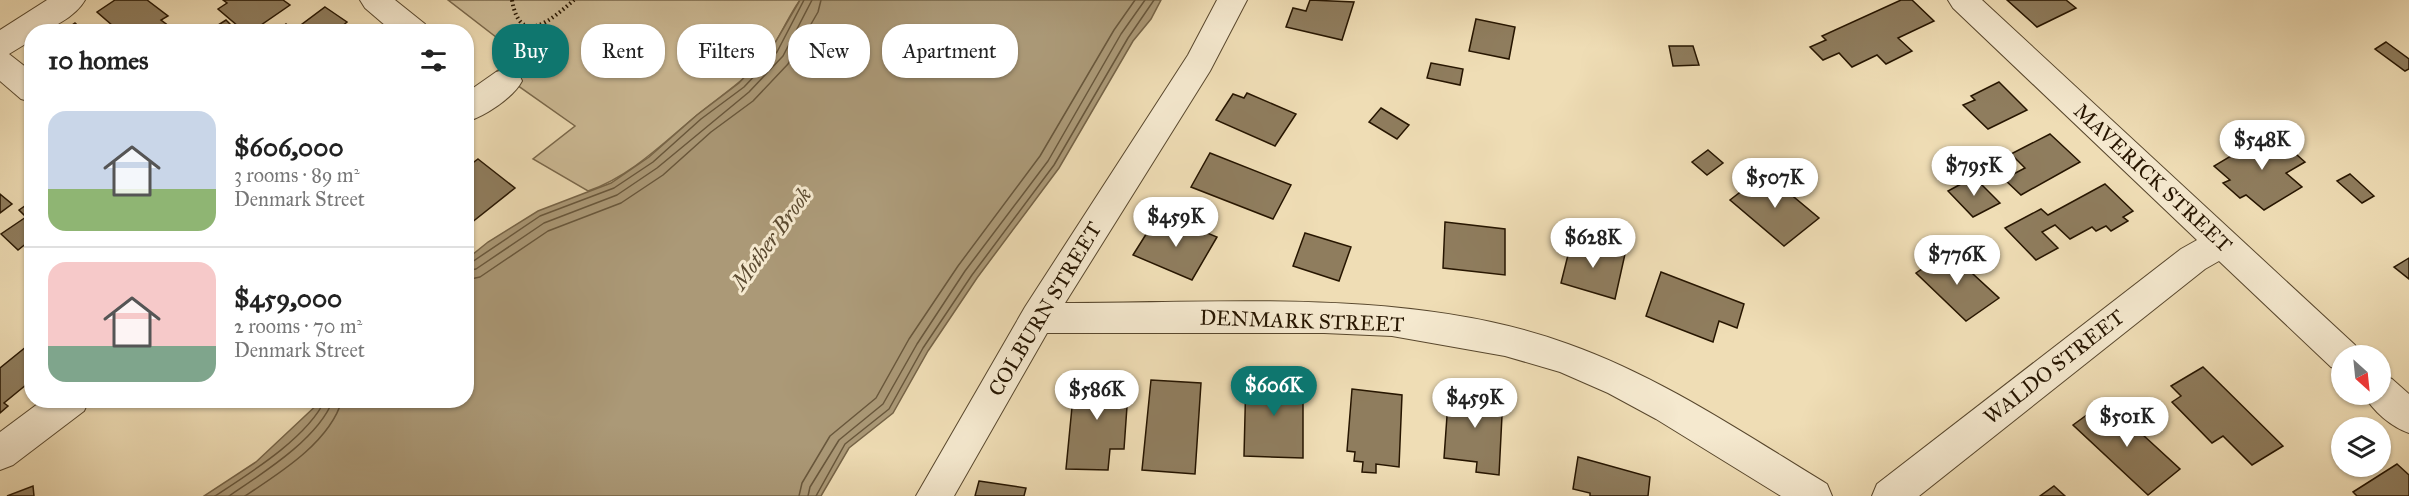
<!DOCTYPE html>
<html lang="en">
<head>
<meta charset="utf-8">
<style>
  :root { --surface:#fff; --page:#f6f6f6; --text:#222; --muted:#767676; --line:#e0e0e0; --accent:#0f766e }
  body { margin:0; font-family:"IM FELL Great Primer",serif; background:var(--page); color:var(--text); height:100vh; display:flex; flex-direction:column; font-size:22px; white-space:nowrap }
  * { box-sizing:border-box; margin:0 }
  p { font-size:20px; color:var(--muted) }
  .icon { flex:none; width:33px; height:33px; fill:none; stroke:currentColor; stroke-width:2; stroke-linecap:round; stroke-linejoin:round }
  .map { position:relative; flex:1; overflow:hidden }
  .details { position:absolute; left:24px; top:24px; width:450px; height:384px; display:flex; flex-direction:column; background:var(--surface); border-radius:24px; box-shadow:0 2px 4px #0004 }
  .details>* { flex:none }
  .guide { position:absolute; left:492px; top:24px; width:570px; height:54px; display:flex; gap:12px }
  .needle { width:39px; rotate:153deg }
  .buttons { position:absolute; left:2331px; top:345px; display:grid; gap:12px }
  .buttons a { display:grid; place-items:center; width:60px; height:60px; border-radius:50%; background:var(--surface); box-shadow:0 2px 4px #0004; font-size:30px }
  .price { position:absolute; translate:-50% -51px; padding:0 14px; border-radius:21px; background:#fff; color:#222; font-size:20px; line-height:39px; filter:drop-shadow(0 2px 3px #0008) }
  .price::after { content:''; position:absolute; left:50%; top:36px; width:18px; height:14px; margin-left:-9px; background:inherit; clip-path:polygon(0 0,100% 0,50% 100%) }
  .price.selected { background:var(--accent); color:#fff }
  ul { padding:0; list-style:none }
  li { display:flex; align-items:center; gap:18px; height:150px; padding:0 24px }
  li+li { border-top:2px solid var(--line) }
  li span { display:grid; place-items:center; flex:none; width:168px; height:120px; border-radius:18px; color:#555 }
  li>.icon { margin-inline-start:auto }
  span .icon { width:72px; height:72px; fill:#fffc; stroke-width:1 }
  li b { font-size:26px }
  h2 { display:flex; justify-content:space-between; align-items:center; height:72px; padding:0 24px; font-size:26px }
  .chip { padding:0 21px; border-radius:24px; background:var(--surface); box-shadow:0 2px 4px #0004; font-size:21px; line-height:54px }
  .chip.selected { background:var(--accent); color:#fff }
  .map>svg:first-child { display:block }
</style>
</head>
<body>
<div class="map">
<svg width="2409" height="496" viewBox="0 0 2409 496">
  <rect width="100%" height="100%" fill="#efddb5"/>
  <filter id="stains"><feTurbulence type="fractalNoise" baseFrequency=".00333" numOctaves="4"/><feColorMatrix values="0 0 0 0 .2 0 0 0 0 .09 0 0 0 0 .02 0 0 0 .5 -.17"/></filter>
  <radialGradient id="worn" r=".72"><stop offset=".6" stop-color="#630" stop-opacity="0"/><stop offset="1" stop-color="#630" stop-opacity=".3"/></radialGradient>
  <!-- green -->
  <path fill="#cdbb96" stroke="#7a684b" stroke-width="1.5" d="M448,0h352c-11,15 -18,33 -28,48 -20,28 -49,46 -75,67 -35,29 -66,61 -109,76l-55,-32 42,-33 -78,-55 21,-17z"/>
  <!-- water -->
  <polygon fill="#ab9977" stroke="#766447" stroke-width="1.5" points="800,0 1161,0 1151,19 1133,41 1059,168 977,278 928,351 893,413 849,448 821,496 204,496 256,462 321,401 466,400 467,259 488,242 538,211 611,183 649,157 697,115 739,83 772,48"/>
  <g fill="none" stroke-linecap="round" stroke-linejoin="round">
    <!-- shore -->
    <g stroke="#68573c" stroke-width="1.5">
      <polyline points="466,263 472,262 540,216 614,188 653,162 701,119 744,87 777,52 804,0"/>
      <polyline points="466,271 476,269 544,223 617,195 657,168 749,92 783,56 812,0"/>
      <polyline points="466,280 480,277 548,231 621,203 663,175 711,132 753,101 788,64 818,12 821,0"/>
      <path d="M215,496c35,-23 92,-58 110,-96"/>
      <path d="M229,496c34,-23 89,-57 104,-96"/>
      <path d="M245,496c35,-23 85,-54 97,-96"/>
      <polyline points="799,496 802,483 830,436 876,398 909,339 958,266 1040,156 1114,30 1135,0"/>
      <polyline points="808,496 810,487 839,440 883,404 917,344 965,271 1048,161 1121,34 1145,0"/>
      <polyline points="816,496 845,444 889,409 923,348 972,275 1054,165 1128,38 1154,0"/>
    </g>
  </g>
  <!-- building -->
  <g fill="#8f7d5e" stroke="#261500" stroke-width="1.5">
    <polygon points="115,0 147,0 168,16 161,20 173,29 120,32 97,12"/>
    <polygon points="223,0 283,0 290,5 251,32 245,32 218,9 227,3"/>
    <polygon points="1310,0 1354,2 1342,40 1286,27 1293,8 1306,11"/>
    <polygon points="1901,0 1912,0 1934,21 1898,38 1912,51 1886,64 1877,55 1852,67 1839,53 1823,60 1810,47 1826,40 1822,36"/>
    <polygon points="2007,0 2066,0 2076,8 2037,27"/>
    <polygon points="325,7 347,22 335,32 276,32 286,24 294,30"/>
    <polygon points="1476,19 1515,27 1509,59 1469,51"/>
    <polygon points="226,20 238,32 207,32"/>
    <polygon points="75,23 82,29 88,25 97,32 62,32"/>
    <polygon points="2386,42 2409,59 2409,69 2405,71 2375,49"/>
    <polygon points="1669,46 1693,46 1699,65 1673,66"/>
    <polygon points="1431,63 1463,69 1460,85 1427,78"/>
    <polygon points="1999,82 2027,110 1988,129 1963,105 1975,100 1971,96"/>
    <polygon points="1247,93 1296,114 1275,146 1216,120 1233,94 1244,98"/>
    <polygon points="1381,108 1409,125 1397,139 1369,122"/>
    <polygon points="2271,132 2305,162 2286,173 2302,187 2264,210 2246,195 2240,198 2223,183 2230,180 2214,166"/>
    <polygon points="2050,134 2080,162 2021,195 2004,179 2025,168 2011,154"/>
    <polygon points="1708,150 1723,163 1707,175 1692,162"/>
    <polygon points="1210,153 1291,185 1273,219 1191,187"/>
    <polygon points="478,159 515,188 466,227 466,168"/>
    <polygon points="1765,173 1819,218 1784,246 1730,200"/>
    <polygon points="2350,174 2374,196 2362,203 2337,181"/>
    <polygon points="1974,177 2000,203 1973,217 1948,191"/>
    <polygon points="2105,184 2133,211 2123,217 2128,221 2111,231 2106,226 2096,231 2092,227 2070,239 2055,225 2042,232 2058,248 2036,260 2005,228 2041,209 2048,215"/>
    <polygon points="0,194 12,204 0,213"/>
    <polygon points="32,201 32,239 18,250 1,234 26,217 19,210"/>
    <polygon points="1155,220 1172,227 1176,220 1217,237 1192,280 1133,255"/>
    <polygon points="1445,222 1505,229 1505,275 1443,268"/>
    <polygon points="1305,233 1351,247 1339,281 1293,266"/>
    <polygon points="1572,239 1625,254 1615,299 1561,283"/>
    <polygon points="1948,251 1999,298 1966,321 1916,273"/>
    <polygon points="2409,258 2409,279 2394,267"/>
    <polygon points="1661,272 1744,304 1737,328 1719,321 1713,342 1646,316"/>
    <polygon points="32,342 32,380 4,403 8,406 0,413 0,368"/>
    <polygon points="2203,367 2283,446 2252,465 2223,436 2212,443 2172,402 2181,396 2171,386"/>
    <polygon points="1246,375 1303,378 1303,458 1244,456"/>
    <polygon points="1075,376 1129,378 1124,449 1110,449 1108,470 1066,469"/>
    <polygon points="1151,380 1201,383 1195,474 1142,470"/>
    <polygon points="1449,388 1503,396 1499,475 1476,472 1477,462 1444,458"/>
    <polygon points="1352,389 1402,395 1399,467 1376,464 1376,473 1362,472 1363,462 1354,461 1355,452 1347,451"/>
    <polygon points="2106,401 2180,469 2148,495 2073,425"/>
    <polygon points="1578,457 1650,477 1648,496 1590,496 1590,493 1573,489"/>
    <polygon points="2397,464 2409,475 2409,496 2357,496 2353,492"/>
    <polygon points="979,481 1026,488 1024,496 975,496"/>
    <polygon points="33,486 34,496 7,496"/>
    <polygon points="2054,486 2065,496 2040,496"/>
  </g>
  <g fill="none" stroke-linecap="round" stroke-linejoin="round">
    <!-- minor casing -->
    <g stroke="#58472d" stroke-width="2">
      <g id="minor">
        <path d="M47,0h38c-9,16 -36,32 -53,32v8l-23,14 23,18v30l-11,-3 -21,-18v-51z"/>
        <polygon points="360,0 395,0 425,24 429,32 393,32 365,8"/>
        <path d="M1217,0h30l-37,71 -145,232c162,0 350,-15 503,41 93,33 175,89 259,140l5,12h-51l-125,-77 -48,-26 -48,-21 -55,-16 -113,-20 -68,-3h-277l-93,163h-38l109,-189 163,-252z"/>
        <polygon points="1948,0 1982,0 2355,345 2360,356 2342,356 2342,371 2331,367 2219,261 2205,269 1919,496 1872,496 1877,484 2181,249 2197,240 1953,8"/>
        <path d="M507,69l11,3 4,9c-9,17 -37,35 -56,41v-29l30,-21z"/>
        <path d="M2380,374l12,5 17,15v39c-17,-6 -37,-22 -45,-39h16z"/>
        <polygon points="43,400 89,400 84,411 13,465 0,470 0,432"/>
      </g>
    </g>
    <!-- path -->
    <path stroke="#261500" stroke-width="4" stroke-dasharray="1.5 3" stroke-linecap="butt" d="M512,0c8,48 39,20 62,0"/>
    <!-- minor -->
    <use href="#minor" fill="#f5e9cf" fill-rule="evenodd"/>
  </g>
  <g text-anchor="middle" stroke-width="6" stroke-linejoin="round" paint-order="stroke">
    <!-- street labels -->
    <g font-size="21" fill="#261500" stroke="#f5e9cf">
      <text transform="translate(2153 178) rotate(43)" y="7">MAVERICK STREET</text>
      <text transform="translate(1045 309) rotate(-59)" y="7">COLBURN STREET</text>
      <text transform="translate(1302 321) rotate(2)" y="7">DENMARK STREET</text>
      <text transform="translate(2054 367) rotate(-38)" y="7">WALDO STREET</text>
    </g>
    <!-- water labels -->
    <g font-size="22" font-style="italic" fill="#5b4a30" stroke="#f5e9cf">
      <text transform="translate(771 238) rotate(-54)" y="8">Mother Brook</text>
    </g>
  </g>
  <rect width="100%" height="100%" filter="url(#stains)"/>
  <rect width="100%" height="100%" fill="url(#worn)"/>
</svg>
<div class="buttons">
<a><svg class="needle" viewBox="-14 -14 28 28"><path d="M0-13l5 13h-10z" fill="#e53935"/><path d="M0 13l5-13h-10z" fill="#767676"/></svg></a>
<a><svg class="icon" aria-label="layers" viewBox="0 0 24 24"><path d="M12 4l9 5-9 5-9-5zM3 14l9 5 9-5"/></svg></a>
</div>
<b class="price" style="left:2262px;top:171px">$548K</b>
<b class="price" style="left:1974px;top:197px">$795K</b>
<b class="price" style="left:1775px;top:209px">$507K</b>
<b class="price" style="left:1176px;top:248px">$459K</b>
<b class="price" style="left:1593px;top:269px">$628K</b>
<b class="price" style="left:1957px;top:286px">$776K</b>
<b class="price selected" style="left:1274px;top:417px">$606K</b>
<b class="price" style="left:1097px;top:421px">$586K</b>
<b class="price" style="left:1475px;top:429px">$459K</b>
<b class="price" style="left:2127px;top:448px">$501K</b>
<div class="guide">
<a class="chip selected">Buy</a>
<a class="chip">Rent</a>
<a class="chip">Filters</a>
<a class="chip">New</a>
<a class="chip">Apartment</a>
</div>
<section class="details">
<h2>10 homes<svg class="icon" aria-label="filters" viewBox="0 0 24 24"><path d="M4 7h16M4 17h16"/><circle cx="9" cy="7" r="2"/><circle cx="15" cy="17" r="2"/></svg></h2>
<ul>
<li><span style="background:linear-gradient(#c9d6e8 65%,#8fb573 0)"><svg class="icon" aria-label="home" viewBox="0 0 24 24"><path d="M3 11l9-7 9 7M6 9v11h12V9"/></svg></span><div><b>$606,000</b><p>3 rooms · 89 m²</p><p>Denmark Street</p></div></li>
<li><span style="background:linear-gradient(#f6c9c9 70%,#7fa58c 0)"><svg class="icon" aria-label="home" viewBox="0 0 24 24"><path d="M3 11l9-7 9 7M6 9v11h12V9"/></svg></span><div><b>$459,000</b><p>2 rooms · 70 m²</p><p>Denmark Street</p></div></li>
</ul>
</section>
</div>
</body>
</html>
